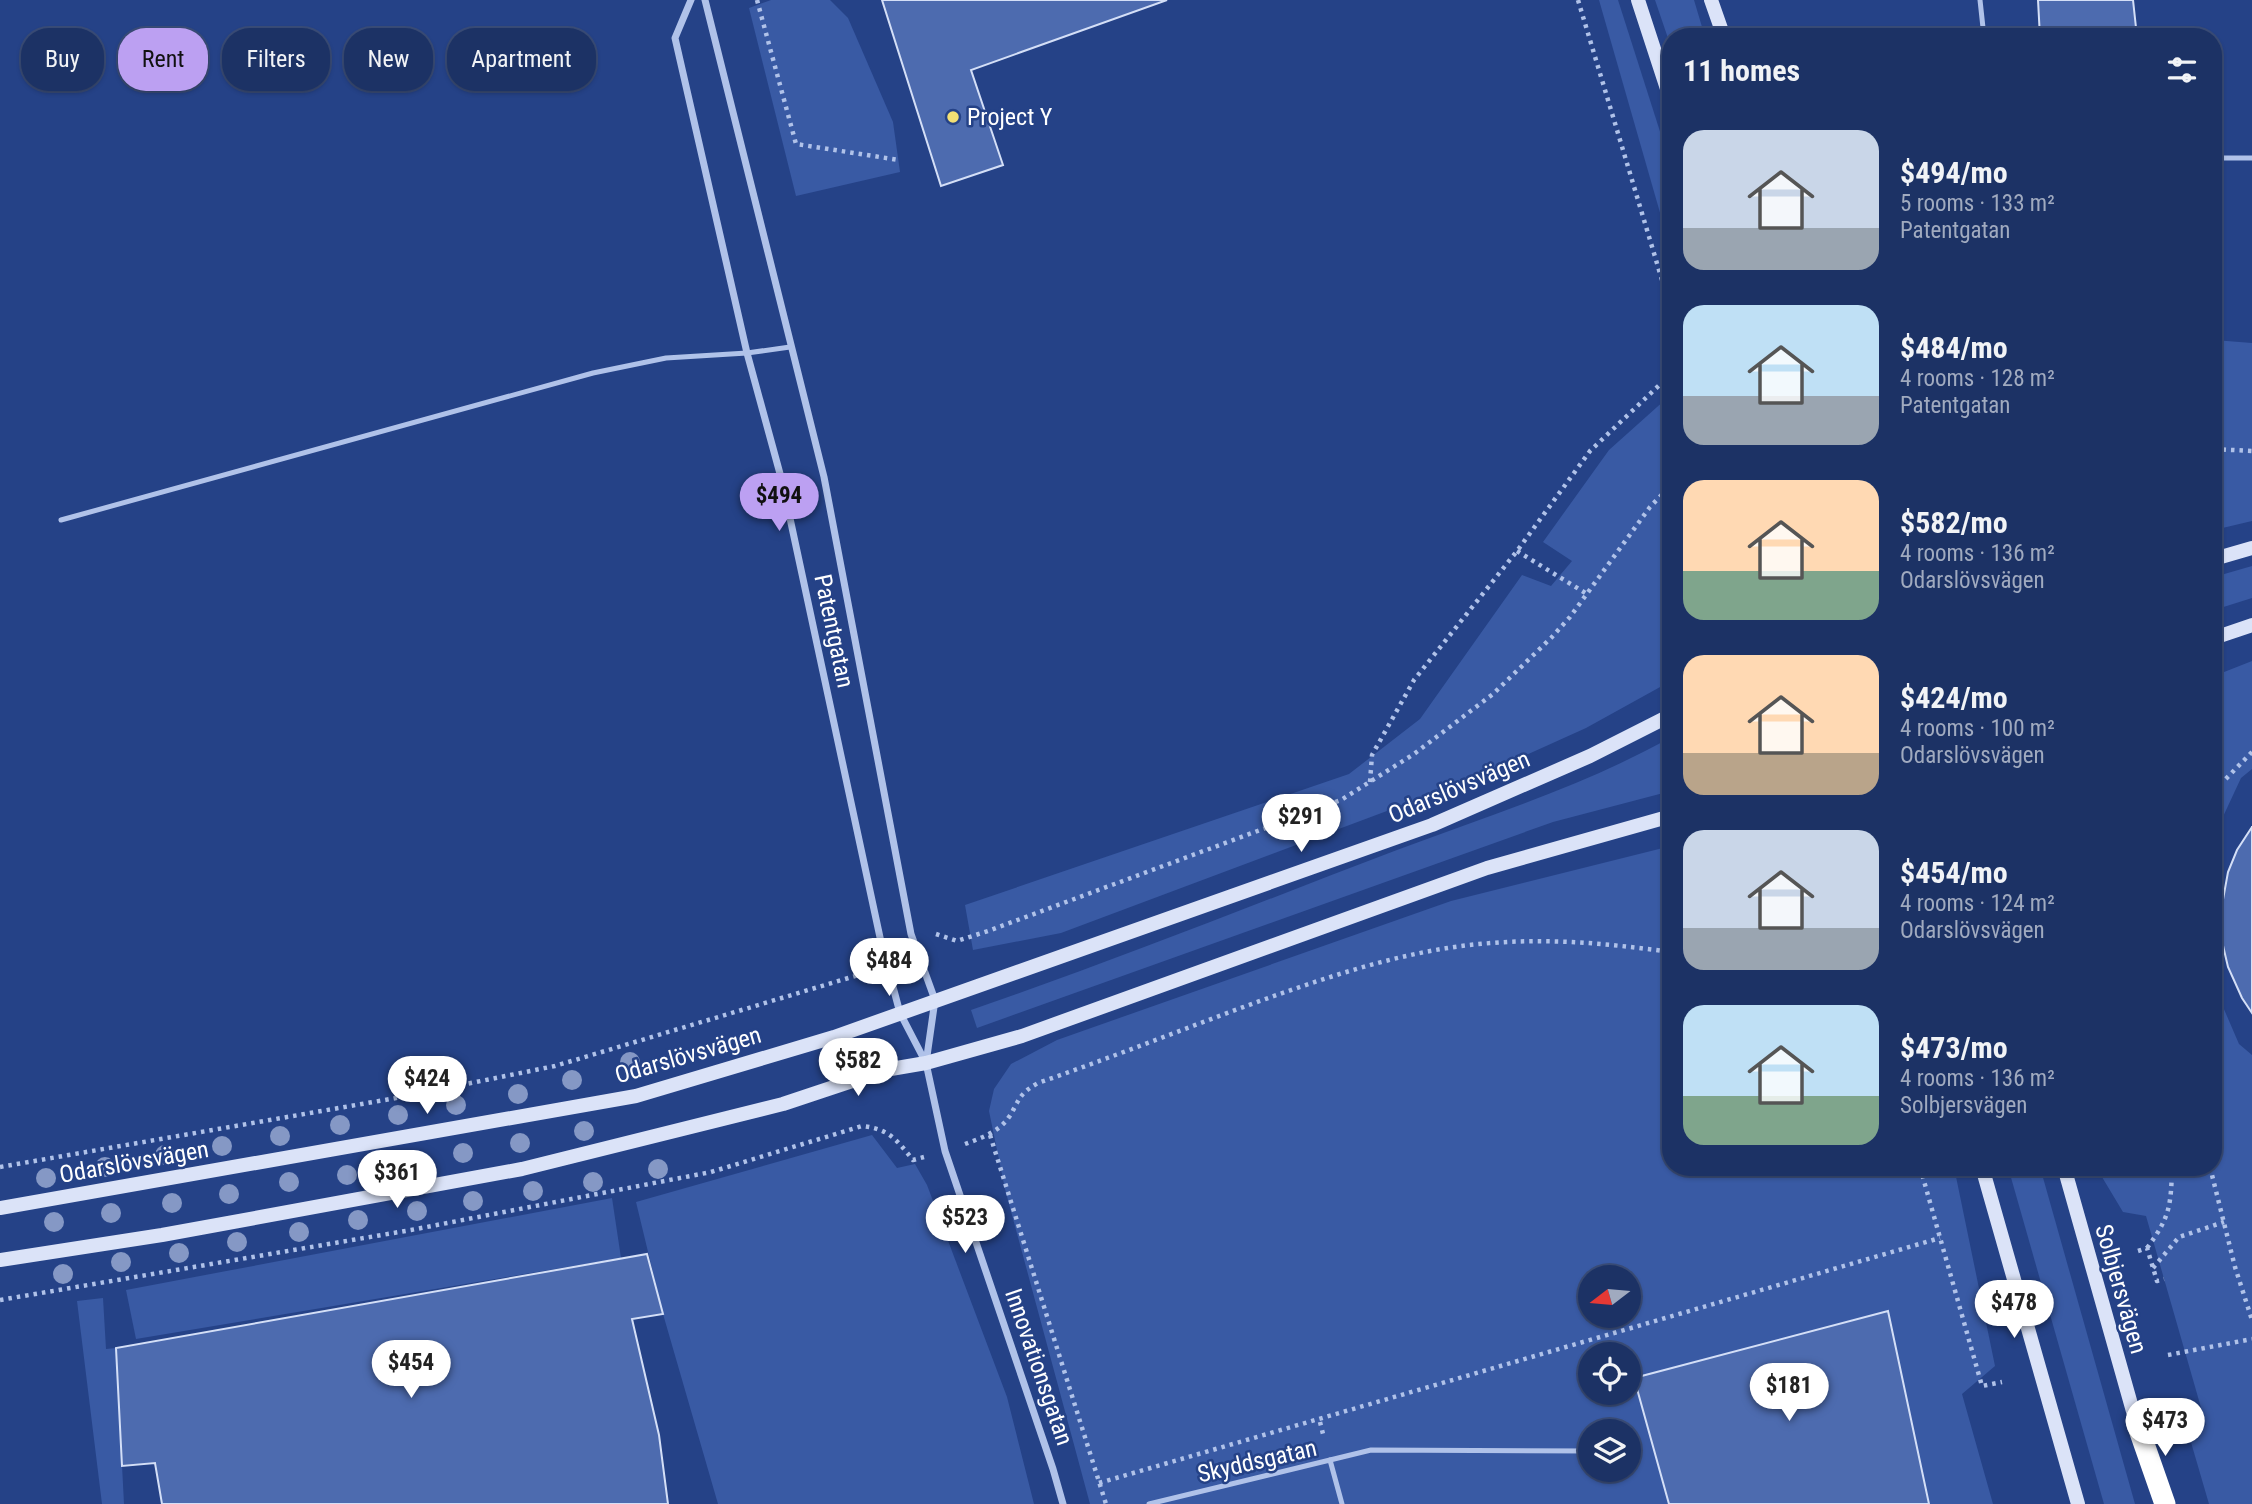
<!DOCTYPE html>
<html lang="en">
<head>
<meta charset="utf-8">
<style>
  :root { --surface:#1c3265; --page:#253a6b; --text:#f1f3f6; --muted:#a0aabf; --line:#3a4d79; --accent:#bca0f2 }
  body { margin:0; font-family:"Roboto Condensed",sans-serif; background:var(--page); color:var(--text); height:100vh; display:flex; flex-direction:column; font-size:26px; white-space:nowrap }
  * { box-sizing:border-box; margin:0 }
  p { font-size:23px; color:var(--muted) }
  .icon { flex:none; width:38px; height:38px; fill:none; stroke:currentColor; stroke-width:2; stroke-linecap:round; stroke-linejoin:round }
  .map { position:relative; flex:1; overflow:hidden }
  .details { position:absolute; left:1662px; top:28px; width:560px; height:1148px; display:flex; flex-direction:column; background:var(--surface); border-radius:28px; box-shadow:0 2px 5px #0004,0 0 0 2px var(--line) }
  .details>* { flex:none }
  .hud { position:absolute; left:21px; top:28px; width:665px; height:63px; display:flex; gap:14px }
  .needle { width:46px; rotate:254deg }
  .controls { position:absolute; left:1578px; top:1265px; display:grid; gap:14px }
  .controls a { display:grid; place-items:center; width:63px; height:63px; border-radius:50%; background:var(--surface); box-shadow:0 2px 5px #0004,0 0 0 2px var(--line); font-size:35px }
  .price { position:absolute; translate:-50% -60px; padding:0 16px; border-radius:24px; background:#fff; color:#222; font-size:23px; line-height:46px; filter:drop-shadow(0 2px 4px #0008) }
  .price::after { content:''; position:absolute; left:50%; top:42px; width:21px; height:16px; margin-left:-10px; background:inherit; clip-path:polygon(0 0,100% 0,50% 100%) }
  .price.on { background:var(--accent); color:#111 }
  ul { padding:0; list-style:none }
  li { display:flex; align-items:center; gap:21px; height:175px; padding:0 21px }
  li span { display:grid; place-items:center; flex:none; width:196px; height:140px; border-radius:21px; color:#555 }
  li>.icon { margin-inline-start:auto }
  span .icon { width:84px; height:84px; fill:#fffc; stroke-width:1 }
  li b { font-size:30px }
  h2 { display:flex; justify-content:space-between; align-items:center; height:84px; padding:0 21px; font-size:30px }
  .tag { padding:0 24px; border-radius:28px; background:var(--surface); box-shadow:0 2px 5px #0004,0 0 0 2px var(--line); font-size:24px; line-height:63px }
  .tag.on { background:var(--accent); color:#111 }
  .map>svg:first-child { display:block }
</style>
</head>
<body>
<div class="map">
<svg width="2252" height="1504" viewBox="0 0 2252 1504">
  <rect width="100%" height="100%" fill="#254287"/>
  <!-- green -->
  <g fill="#395aa4" fill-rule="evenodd">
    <polygon points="771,0 830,0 848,18 893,122 900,172 796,196 749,8"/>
    <polygon points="1599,0 1618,0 1671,166 1671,251"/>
    <polygon points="1655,0 1694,0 1705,37 1671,37 1671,47"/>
    <polygon points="2214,340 2252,343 2252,521 2214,530"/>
    <polygon points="1666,399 1671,411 1671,681 1586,728 1475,778 1061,933 973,950 965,905 1349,774 1420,719 1522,575 1551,586 1572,561 1543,542 1609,450"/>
    <polygon points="2252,566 2252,598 2214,610 2214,577"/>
    <polygon points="2252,661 2252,769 2241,778 2214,836 2214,676"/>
    <path d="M1671,737v54l-118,31 -576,206 -6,-18c143,-49 284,-106 426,-160 92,-35 188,-64 274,-113z"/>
    <path d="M1671,846v321h283l41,199 -33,28 31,110h-903l-85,-315 -16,-78 5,-22 17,-25 46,-24 394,-139zM1591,1278h38v38h-38zM1591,1354h38v39h-38zM1591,1432h38v38h-38z"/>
    <polygon points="2214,986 2239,1044 2252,1055 2252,1504 2209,1504 2188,1432 2206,1425 2146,1216 2123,1212 2096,1167 2214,1167"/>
    <polygon points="872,1135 897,1168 915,1164 927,1185 1007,1397 1034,1504 718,1504 663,1314 636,1202"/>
    <polygon points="2008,1167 2040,1167 2135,1504 2104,1504"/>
    <polygon points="612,1198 621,1258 136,1339 126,1290"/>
    <polygon points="103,1298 106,1349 116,1348 124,1504 102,1504 77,1301"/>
  </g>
  <!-- building -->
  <g fill="#4d6baf" stroke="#d4dff7" stroke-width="2">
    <polygon points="882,0 1167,0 971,70 1003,165 941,186"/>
    <polygon points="2038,0 2133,0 2137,37 2040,37"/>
    <polygon points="2252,827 2252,826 2252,1013 2242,998 2228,967 2221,937 2220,916 2228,872 2237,850"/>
    <polygon points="647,1254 663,1314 632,1319 659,1435 668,1504 162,1504 155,1463 122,1466 116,1348"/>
    <polygon points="1888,1311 1929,1504 1669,1504 1634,1378"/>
  </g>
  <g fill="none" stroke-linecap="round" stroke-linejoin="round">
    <!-- path -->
    <g stroke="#b0c2e9" stroke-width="4.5" stroke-dasharray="3.5 5" stroke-linecap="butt">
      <polyline points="757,0 796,144 899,160"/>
      <polyline points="1578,0 1671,310"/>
      <polyline points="2214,449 2252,451"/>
      <polyline points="1517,551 1587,594"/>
      <polyline points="1370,782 1372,755 1414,680 1517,551 1590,451 1671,374"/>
      <polyline points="2214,791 2252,752"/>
      <polyline points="936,934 957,941 988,931 1341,800 1414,754 1493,694 1551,638 1570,617 1650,507 1671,485"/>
      <polyline points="990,1135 1106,1504"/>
      <path d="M965,1144c16,-6 34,-12 44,-27 11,-17 8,-22 29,-34 78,-27 155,-58 233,-86 71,-25 145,-49 221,-54 60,-5 119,1 179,9"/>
      <polyline points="0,1167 402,1097 555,1066 855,976 861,964"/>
      <polyline points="1920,1167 1982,1386 2002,1382"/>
      <polyline points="2210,1167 2235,1267 2252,1320"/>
      <path d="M2147,1248c23,-31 24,-42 25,-81"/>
      <polyline points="2138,1251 2147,1248 2157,1281 2164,1279"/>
      <polyline points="2153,1268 2179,1237 2224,1222"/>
      <path d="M0,1300l411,-70 300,-58 151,-46c27,3 34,13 51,34l11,-3"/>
      <polyline points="2168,1355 2252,1339"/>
      <polyline points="1320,1422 1324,1438"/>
      <polyline points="1099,1483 1940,1238"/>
    </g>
    <!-- lane -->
    <g stroke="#b0c2e9" stroke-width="5">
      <polyline points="1980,0 1984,37"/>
      <polyline points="2214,158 2252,158"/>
      <polyline points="61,520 593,373 666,358 747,353 790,347"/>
      <polyline points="1330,1460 1371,1450 1591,1451"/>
      <polyline points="1149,1504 1330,1460 1342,1504"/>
    </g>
    <!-- street -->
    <g stroke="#b0c2e9" stroke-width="7">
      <polyline points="691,0 675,38 747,353 782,481 881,942 900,1013 926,1063"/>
      <polyline points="705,0 824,477 911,934 935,1000 926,1063 945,1151 1053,1469 1063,1504"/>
    </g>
    <!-- secondary -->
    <g stroke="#dbe3f8" stroke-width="14">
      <polyline points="1638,0 1671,101"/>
      <polyline points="1711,0 1724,37"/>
      <polyline points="2214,559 2252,548"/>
      <polyline points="2214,638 2252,625"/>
      <polyline points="1982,1167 2078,1504"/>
      <polyline points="2064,1167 2138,1429"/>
      <polyline points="0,1208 636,1096 834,1037 1432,825 1590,756 1671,715"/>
      <polyline points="0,1260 162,1235 522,1169 783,1104 885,1070 926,1063 1022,1036 1487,868 1671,816"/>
    </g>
    <!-- highway -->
    <polyline stroke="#fff" stroke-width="21" points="2136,1421 2165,1504"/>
  </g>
  <!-- trees -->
  <g fill="#8598c5">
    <circle cx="630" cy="1062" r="10"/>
    <circle cx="572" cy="1080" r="10"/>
    <circle cx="518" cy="1094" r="10"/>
    <circle cx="456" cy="1105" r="10"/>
    <circle cx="398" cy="1115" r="10"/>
    <circle cx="340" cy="1125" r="10"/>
    <circle cx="584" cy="1131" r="10"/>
    <circle cx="280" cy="1136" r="10"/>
    <circle cx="520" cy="1143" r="10"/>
    <circle cx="222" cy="1146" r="10"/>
    <circle cx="463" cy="1153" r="10"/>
    <circle cx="165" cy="1155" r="10"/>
    <circle cx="407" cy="1163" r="10"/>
    <circle cx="105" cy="1167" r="10"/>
    <circle cx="658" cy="1169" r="10"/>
    <circle cx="347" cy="1175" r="10"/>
    <circle cx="46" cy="1178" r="10"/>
    <circle cx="289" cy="1182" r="10"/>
    <circle cx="593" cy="1182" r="10"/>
    <circle cx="533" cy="1191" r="10"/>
    <circle cx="229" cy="1194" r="10"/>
    <circle cx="473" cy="1201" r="10"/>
    <circle cx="172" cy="1203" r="10"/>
    <circle cx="417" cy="1211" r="10"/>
    <circle cx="111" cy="1213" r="10"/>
    <circle cx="358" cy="1220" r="10"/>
    <circle cx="54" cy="1222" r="10"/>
    <circle cx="299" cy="1232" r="10"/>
    <circle cx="237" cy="1242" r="10"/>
    <circle cx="179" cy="1253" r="10"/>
    <circle cx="121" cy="1262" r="10"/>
    <circle cx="63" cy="1274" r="10"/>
  </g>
  <!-- markers -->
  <circle fill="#f3e074" stroke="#254287" stroke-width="2.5" cx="953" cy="117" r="7"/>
  <g text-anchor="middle" stroke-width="5" stroke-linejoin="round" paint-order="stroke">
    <!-- poi labels -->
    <g font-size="24" fill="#fff" stroke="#254287" text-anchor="start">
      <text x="967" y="125">Project Y</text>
    </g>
    <!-- street labels -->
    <g font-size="24" fill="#fff" stroke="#254287">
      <text transform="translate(834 631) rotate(78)" y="8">Patentgatan</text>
      <text transform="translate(1459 787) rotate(-23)" y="8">Odarslövsvägen</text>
      <text transform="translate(688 1055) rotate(-16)" y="8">Odarslövsvägen</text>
      <text transform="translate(134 1162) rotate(-10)" y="8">Odarslövsvägen</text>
      <text transform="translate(2121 1289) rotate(74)" y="8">Solbjersvägen</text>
      <text transform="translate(1039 1367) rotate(71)" y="8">Innovationsgatan</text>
      <text transform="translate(1257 1461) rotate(-13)" y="8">Skyddsgatan</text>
    </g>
  </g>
</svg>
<div class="controls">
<a><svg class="needle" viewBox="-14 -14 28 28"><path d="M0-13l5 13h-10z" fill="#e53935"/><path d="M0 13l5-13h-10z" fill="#a0aabf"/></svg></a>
<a><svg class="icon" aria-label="locate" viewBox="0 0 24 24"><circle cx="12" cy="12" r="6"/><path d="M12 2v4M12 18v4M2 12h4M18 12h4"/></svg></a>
<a><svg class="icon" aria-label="layers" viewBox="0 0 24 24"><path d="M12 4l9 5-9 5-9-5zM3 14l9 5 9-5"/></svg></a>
</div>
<b class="price on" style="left:779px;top:533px">$494</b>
<b class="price" style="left:1301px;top:854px">$291</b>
<b class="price" style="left:889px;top:998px">$484</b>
<b class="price" style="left:858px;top:1098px">$582</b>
<b class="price" style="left:427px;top:1116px">$424</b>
<b class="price" style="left:397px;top:1210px">$361</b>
<b class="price" style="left:965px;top:1255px">$523</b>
<b class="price" style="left:2014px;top:1340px">$478</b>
<b class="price" style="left:411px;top:1400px">$454</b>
<b class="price" style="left:1789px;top:1423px">$181</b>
<b class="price" style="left:2165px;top:1458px">$473</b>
<div class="hud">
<a class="tag">Buy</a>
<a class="tag on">Rent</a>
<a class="tag">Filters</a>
<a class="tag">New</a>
<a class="tag">Apartment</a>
</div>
<section class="details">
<h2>11 homes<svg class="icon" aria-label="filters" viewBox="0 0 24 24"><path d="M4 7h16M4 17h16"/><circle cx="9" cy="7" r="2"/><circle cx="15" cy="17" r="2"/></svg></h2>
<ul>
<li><span style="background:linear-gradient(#c9d6e8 70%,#9aa5b1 0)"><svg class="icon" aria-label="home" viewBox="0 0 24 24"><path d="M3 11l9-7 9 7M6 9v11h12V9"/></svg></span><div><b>$494/mo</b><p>5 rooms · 133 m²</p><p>Patentgatan</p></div></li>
<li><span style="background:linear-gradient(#bfe0f5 65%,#9aa5b1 0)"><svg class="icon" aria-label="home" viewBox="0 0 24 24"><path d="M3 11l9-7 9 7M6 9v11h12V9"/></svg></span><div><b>$484/mo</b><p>4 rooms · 128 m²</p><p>Patentgatan</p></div></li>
<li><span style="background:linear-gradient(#ffd9b3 65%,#7fa58c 0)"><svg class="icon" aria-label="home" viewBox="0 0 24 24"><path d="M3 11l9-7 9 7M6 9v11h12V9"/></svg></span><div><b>$582/mo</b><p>4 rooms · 136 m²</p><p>Odarslövsvägen</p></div></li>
<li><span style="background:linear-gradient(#ffd9b3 70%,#b9a48a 0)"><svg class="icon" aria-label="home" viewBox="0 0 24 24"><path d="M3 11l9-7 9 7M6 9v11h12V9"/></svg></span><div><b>$424/mo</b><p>4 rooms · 100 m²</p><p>Odarslövsvägen</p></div></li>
<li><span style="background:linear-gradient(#c9d6e8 70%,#9aa5b1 0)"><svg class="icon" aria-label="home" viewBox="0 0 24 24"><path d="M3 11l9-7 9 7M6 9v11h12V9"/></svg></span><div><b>$454/mo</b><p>4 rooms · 124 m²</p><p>Odarslövsvägen</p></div></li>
<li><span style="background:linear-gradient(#bfe0f5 65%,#7fa58c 0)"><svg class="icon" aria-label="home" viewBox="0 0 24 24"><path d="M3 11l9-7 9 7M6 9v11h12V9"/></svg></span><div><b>$473/mo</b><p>4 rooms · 136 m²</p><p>Solbjersvägen</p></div></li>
</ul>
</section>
</div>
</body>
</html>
